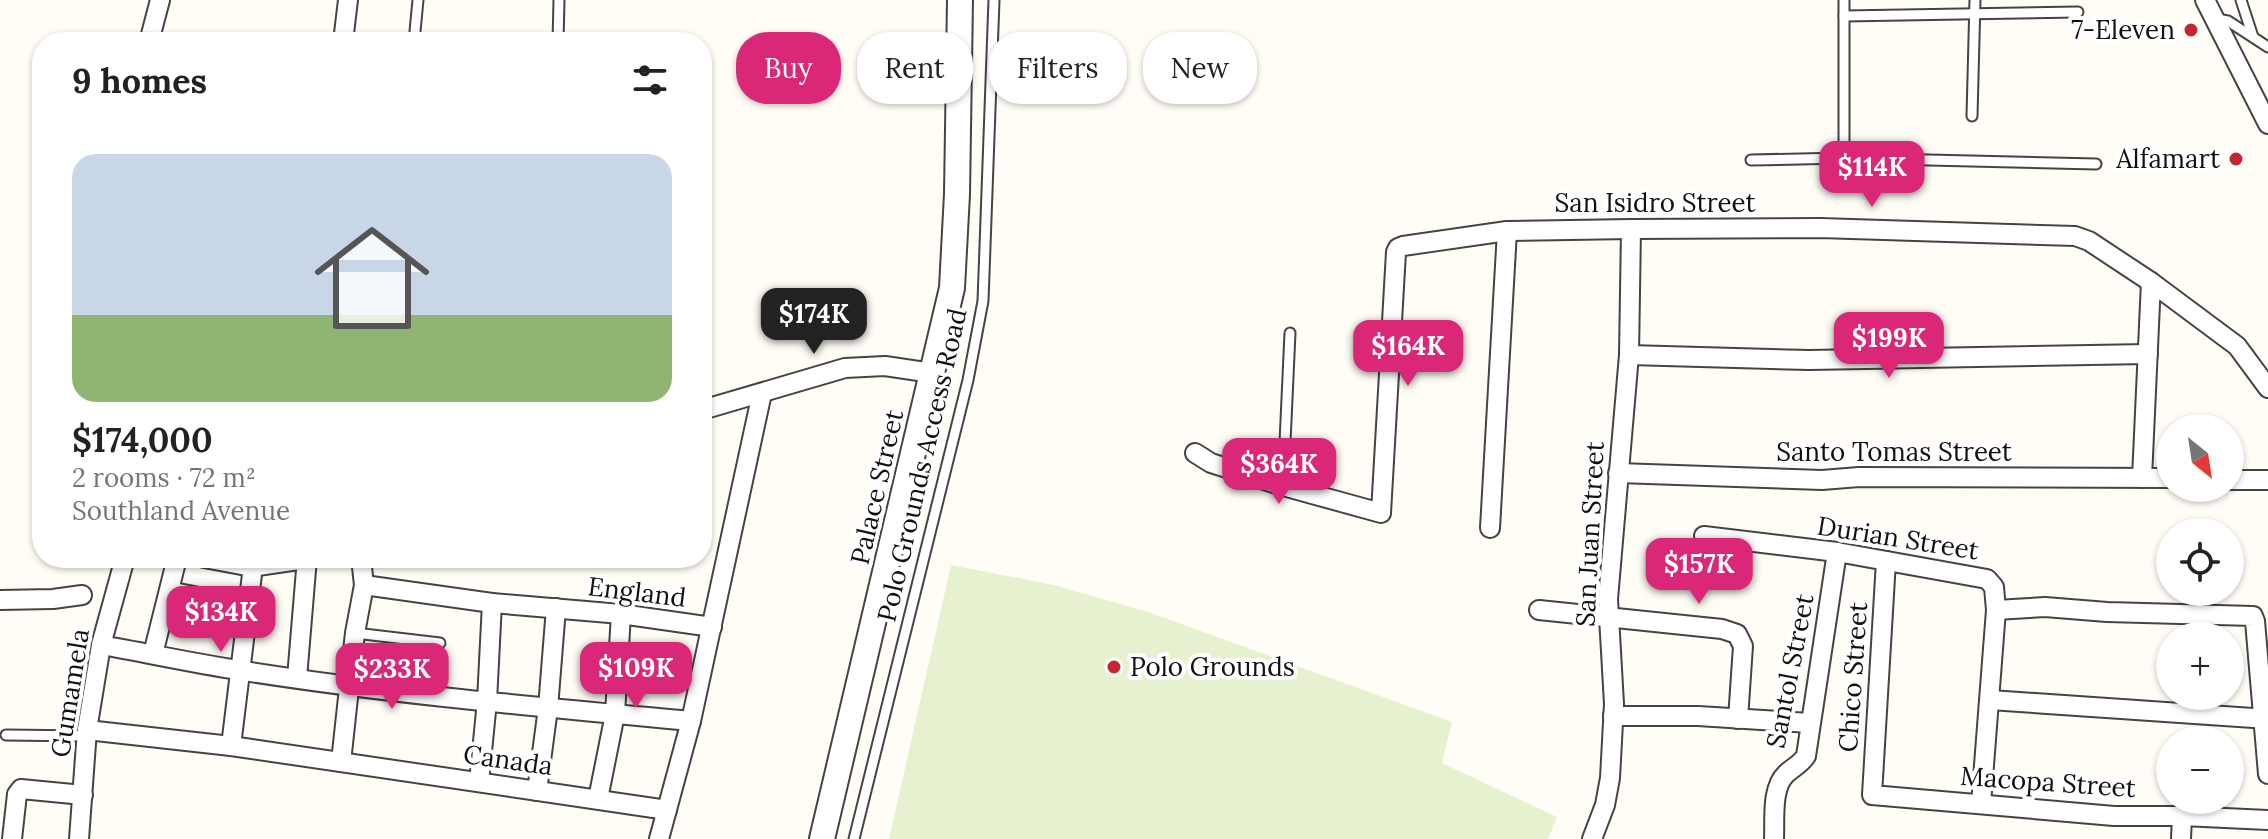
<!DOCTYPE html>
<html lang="en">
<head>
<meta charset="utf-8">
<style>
  :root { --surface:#fff; --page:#f6f6f6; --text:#222; --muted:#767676; --line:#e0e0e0; --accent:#db2777 }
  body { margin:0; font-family:Lora,serif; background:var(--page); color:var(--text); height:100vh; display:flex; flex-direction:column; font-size:30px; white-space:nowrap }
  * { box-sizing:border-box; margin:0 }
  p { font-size:26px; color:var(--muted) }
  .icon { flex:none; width:44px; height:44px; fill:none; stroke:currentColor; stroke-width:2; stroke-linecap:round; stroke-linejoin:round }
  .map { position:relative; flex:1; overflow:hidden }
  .details { position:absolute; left:32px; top:32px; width:680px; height:536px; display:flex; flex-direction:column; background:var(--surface); border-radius:32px; box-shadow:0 2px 6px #0004 }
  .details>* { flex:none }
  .hud { position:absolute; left:736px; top:32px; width:760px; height:72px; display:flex; gap:16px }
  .needle { width:52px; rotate:150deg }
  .controls { position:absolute; left:2156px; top:414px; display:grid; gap:16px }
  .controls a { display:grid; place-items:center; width:88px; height:88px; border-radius:50%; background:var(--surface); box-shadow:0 2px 6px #0004; font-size:40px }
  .price { position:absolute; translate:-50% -68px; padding:0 18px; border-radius:16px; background:var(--accent); color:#fff; font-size:26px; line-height:52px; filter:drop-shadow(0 2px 4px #0008) }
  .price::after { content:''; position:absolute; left:50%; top:48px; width:24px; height:18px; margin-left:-12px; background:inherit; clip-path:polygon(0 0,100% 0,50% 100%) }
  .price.current { background:#222; color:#fff }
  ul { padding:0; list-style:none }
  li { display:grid; align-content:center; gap:16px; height:424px; padding:0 40px }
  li+li { border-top:2px solid var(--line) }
  li span { display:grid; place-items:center; height:248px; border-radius:24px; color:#555 }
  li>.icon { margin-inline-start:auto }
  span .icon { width:144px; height:144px; fill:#fffc; stroke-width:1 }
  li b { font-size:34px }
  h2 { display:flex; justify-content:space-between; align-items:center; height:96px; padding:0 40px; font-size:34px }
  .tag { padding:0 28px; border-radius:32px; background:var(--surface); box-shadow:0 2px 6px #0004; font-size:28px; line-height:72px }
  .tag.current { background:var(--accent); color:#fff }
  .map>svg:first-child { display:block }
</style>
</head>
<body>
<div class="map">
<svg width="2268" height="839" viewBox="0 0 2268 839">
  <rect width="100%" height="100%" fill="#fffdf5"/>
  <!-- pitch -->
  <polygon fill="#e6f2cf" points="951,565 1054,585 1148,612 1452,722 1442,763 1557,817 1548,839 889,839"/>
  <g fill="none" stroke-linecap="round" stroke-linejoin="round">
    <!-- service casing -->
    <g stroke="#444" stroke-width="13">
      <g id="service">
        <polyline points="1844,0 1844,158"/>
        <polyline points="2241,0 2253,37"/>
        <polyline points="1844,16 2078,12"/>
        <polyline points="2216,19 2228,21 2268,47"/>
        <polyline points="414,42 418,0"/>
        <polyline points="558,42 559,0"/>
        <polyline points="1972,116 1975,0"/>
        <polyline points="1751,160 1844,158 2096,164"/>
        <polyline points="1283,486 1290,333"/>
        <polyline points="170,587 248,602"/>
        <polyline points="355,633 440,643"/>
        <polyline points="6,735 87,736"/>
        <polyline points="854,839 968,380 983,301 994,0"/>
      </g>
    </g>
    <!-- minor casing -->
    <g stroke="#444" stroke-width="22">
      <g id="minor">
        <polyline points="2205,0 2268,124"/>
        <polyline points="149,42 160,0"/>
        <polyline points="343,42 348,0"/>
        <polyline points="1629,355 1809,360 2148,354"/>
        <polyline points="702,410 845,368 885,366 932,373"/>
        <polyline points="1195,453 1211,463 1283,486 1381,513 1396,252 1398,248 1403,246 1507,231 1631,229 1820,228 2075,236 2089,241 2151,282 2237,346 2268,388"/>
        <polyline points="1618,473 1822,480 1859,477 2170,478"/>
        <polyline points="2142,478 2151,282"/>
        <polyline points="2230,480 2268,480"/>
        <polyline points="1490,528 1507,231"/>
        <polyline points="1704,536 1837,552 1987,579 1994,587 1996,610 2045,607 2107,612 2253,616 2255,621 2268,774"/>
        <polyline points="204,558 252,567 312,558"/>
        <polyline points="1886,561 1872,795 2114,816 2182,816 2268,820"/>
        <polyline points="364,585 492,603 621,614 712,627"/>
        <polyline points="0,600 53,599 82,595"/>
        <polyline points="1539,610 1722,629 1737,634 1743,646 1738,719"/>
        <path d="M101,645c46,8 91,18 137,25 150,24 302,37 453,51"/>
        <polyline points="153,654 177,558"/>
        <polyline points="297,678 307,558"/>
        <polyline points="1990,700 2268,719"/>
        <polyline points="1613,716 1698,716 1810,723"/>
        <polyline points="87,730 231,746 667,810"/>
        <polyline points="231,746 254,558"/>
        <polyline points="341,762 355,633 364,585 361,558"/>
        <polyline points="479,782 487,701 492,603"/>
        <polyline points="537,791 548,708 556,608"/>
        <polyline points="598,799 615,714 621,614"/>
        <polyline points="1981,804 1996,610"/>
        <polyline points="12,839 17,794 21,789 83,795"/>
        <polyline points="79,839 87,730 101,645 125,558"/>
        <polyline points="659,839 691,721 762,393"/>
        <polyline points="1592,839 1605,805 1610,778 1614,704 1608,599 1629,355 1631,229"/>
        <path d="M1774,839c1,-19 -3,-51 12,-65 7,-7 14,-9 20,-18l31,-204"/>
        <polyline points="2181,839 2182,816"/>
      </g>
    </g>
    <!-- tertiary casing -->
    <g stroke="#444" stroke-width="28">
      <polyline id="tertiary" points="822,839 952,288 957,194 960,0"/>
    </g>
    <!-- service -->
    <use href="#service" stroke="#fff" stroke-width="9"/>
    <!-- minor -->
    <use href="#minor" stroke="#fff" stroke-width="18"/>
    <!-- tertiary -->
    <use href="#tertiary" stroke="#fff" stroke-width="24"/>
  </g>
  <!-- markers -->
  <g fill="#c4262e" stroke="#fff" stroke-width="3">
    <circle cx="2191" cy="30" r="8"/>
    <circle cx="2236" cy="159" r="8"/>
    <circle cx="1114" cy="667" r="8"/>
  </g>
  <g text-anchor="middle" stroke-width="8" stroke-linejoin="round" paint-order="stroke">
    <!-- poi labels -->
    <g font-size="26" fill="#111" stroke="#fff" text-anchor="end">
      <text x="2175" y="39">7-Eleven</text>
      <text x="2220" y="168">Alfamart</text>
      <text x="1130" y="676" text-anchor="start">Polo Grounds</text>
    </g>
    <!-- street labels -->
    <g font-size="26" fill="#111" stroke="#fff">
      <text x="1655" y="212">San Isidro Street</text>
      <text x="1894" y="461">Santo Tomas Street</text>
      <text transform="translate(922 465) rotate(-77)" y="9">Polo Grounds Access Road</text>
      <text transform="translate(877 487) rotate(-77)" y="9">Palace Street</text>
      <text transform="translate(1590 534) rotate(-87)" y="9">San Juan Street</text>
      <text transform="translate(1898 538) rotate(9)" y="9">Durian Street</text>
      <text transform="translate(637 592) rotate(7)" y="9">England</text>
      <text transform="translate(1790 671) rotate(-79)" y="9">Santol Street</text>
      <text transform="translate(1853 677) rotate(-86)" y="9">Chico Street</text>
      <text transform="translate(70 693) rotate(-81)" y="9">Gumamela</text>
      <text transform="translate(508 760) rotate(8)" y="9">Canada</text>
      <text transform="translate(2048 782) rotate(4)" y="9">Macopa Street</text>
    </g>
  </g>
</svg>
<div class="controls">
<a><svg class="needle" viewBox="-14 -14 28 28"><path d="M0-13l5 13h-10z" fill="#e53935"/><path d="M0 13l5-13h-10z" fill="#767676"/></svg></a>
<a><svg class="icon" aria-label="locate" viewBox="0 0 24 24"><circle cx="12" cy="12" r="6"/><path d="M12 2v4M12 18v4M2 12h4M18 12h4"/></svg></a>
<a>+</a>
<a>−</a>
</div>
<b class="price" style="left:1872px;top:209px">$114K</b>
<b class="price current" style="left:814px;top:356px">$174K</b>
<b class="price" style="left:1889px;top:380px">$199K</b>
<b class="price" style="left:1408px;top:388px">$164K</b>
<b class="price" style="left:1279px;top:506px">$364K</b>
<b class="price" style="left:1699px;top:606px">$157K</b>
<b class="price" style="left:221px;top:654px">$134K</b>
<b class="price" style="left:636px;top:710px">$109K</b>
<b class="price" style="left:392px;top:711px">$233K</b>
<div class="hud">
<a class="tag current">Buy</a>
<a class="tag">Rent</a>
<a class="tag">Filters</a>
<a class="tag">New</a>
</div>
<section class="details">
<h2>9 homes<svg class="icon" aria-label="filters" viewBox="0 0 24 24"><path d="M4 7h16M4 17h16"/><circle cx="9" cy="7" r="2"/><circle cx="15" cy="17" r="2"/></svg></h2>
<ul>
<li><span style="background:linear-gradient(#c9d6e8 65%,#8fb573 0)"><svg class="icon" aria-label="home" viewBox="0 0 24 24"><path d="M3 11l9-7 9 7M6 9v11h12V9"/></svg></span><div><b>$174,000</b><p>2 rooms · 72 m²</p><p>Southland Avenue</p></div></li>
</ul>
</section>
</div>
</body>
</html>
